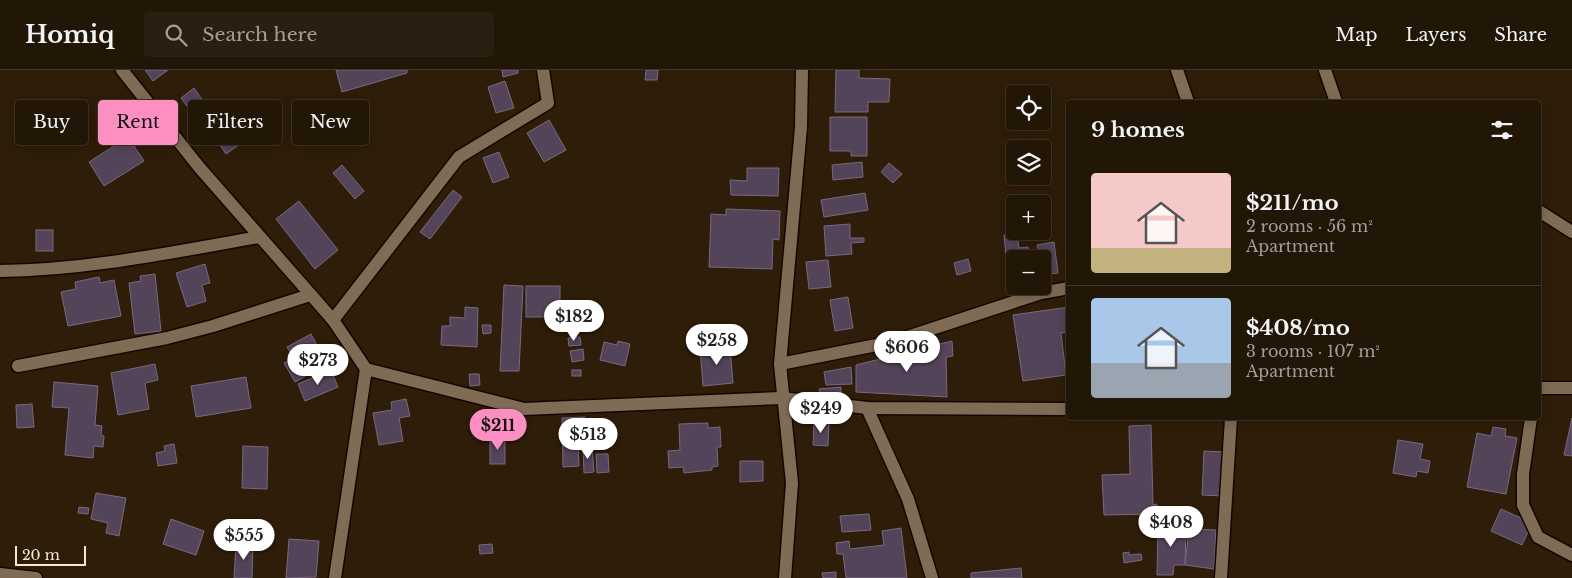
<!DOCTYPE html>
<html lang="en">
<head>
<meta charset="utf-8">
<style>
  :root { --surface:#221606; --page:#2a1f10; --text:#f1f3f6; --muted:#a29f9b; --line:#3f3528; --accent:#fc8fc2 }
  body { margin:0; font-family:"Libre Baskerville",serif; background:var(--page); color:var(--text); height:100vh; display:flex; flex-direction:column; font-size:19px; white-space:nowrap }
  * { box-sizing:border-box; margin:0 }
  p { font-size:16px; color:var(--muted) }
  .icon { flex:none; width:28px; height:28px; fill:none; stroke:currentColor; stroke-width:2; stroke-linecap:round; stroke-linejoin:round }
  .map { position:relative; flex:1; overflow:hidden }
  .details { position:absolute; left:1066px; top:30px; width:475px; height:320px; display:flex; flex-direction:column; background:var(--surface); border-radius:5px; box-shadow:0 2px 12px #0003,0 0 0 1px var(--line) }
  .details>* { flex:none }
  .guide { position:absolute; left:15px; top:30px; width:475px; height:45px; display:flex; gap:10px }
  .fabs { position:absolute; left:1006px; top:15px; display:grid; gap:10px }
  .fabs a { display:grid; place-items:center; width:45px; height:45px; border-radius:5px; background:var(--surface); box-shadow:0 2px 12px #0003,0 0 0 1px var(--line); font-size:25px }
  .scale { position:absolute; left:15px; bottom:12px; width:71px; box-sizing:border-box; padding-left:5px; border:2px solid #f3e7db; border-top:0; font-size:14px; line-height:18px; white-space:nowrap; color:#f3e7db; -webkit-text-stroke:4px #2e1d08; paint-order:stroke }
  .price { position:absolute; translate:-50% -42px; padding:0 11px; border-radius:18px; background:#fff; color:#222; font-size:16px; line-height:32px; filter:drop-shadow(0 1px 2px #0008) }
  .price::after { content:''; position:absolute; left:50%; top:30px; width:15px; height:11px; margin-left:-8px; background:inherit; clip-path:polygon(0 0,100% 0,50% 100%) }
  .price.on { background:var(--accent); color:#111 }
  ul { padding:0; list-style:none }
  li { display:flex; align-items:center; gap:15px; height:125px; padding:0 25px }
  li+li { border-top:1px solid var(--line) }
  li span { display:grid; place-items:center; flex:none; width:140px; height:100px; border-radius:5px; color:#555 }
  li>.icon { margin-inline-start:auto }
  span .icon { width:60px; height:60px; fill:#fffc; stroke-width:1 }
  li b { font-size:21px }
  h2 { display:flex; justify-content:space-between; align-items:center; height:60px; padding:0 25px; font-size:21px }
  .chip { padding:0 18px; border-radius:5px; background:var(--surface); box-shadow:0 2px 12px #0003,0 0 0 1px var(--line); font-size:18px; line-height:45px }
  .chip.on { background:var(--accent); color:#111 }
  header { display:flex; align-items:center; gap:30px; box-sizing:border-box; height:70px; padding:0 25px; background:var(--surface); border-bottom:1px solid var(--line) }
  header strong { font-size:24px }
  nav { display:flex; gap:28px; margin-inline-start:auto; font-size:18px }
  .search { width:350px; height:45px; background:var(--page); display:flex; align-items:center; gap:12px; box-sizing:border-box; padding:0 18px; border-radius:5px; color:var(--muted); font-size:19px }
  .map>svg:first-child { display:block }
</style>
</head>
<body>
<header>
<strong>Homiq</strong>
<div class="search"><svg class="icon" aria-label="search" viewBox="0 0 24 24"><circle cx="10" cy="10" r="6"/><path d="M15 15l6 6"/></svg>Search here</div>
<nav><a>Map</a><a>Layers</a><a>Share</a></nav>
</header>
<div class="map">
<svg width="1572" height="508" viewBox="0 0 1572 508">
  <rect width="100%" height="100%" fill="#2e1d08"/>
  <!-- building -->
  <g fill="#54445a" stroke="#7a6880">
    <polygon points="145,0 168,0 153,11"/>
    <polygon points="336,0 407,0 407,3 342,22"/>
    <polygon points="502,0 518,0 518,3 503,7"/>
    <polygon points="646,0 658,0 657,10 645,10"/>
    <polygon points="836,0 859,0 859,8 890,9 889,32 868,32 868,42 835,42"/>
    <polygon points="505,11 514,38 496,43 488,17"/>
    <polygon points="194,18 208,38 195,47 181,28"/>
    <polygon points="214,47 229,70 235,66 240,74 226,84 205,53"/>
    <polygon points="830,47 867,47 867,86 851,86 851,81 830,81"/>
    <polygon points="549,50 566,80 544,92 527,63"/>
    <polygon points="128,67 144,91 104,116 89,92"/>
    <polygon points="499,82 509,107 493,113 483,88"/>
    <polygon points="862,92 863,107 833,110 832,95"/>
    <polygon points="889,93 902,104 893,113 881,102"/>
    <polygon points="342,95 364,121 355,129 333,103"/>
    <polygon points="747,98 779,98 778,126 731,125 730,110 747,111"/>
    <polygon points="453,120 462,127 430,169 420,162"/>
    <polygon points="865,123 868,140 824,147 821,130"/>
    <polygon points="299,131 338,180 315,199 276,149"/>
    <polygon points="726,139 780,141 779,170 773,169 772,199 709,197 711,144 726,145"/>
    <polygon points="850,154 850,168 864,168 864,172 851,173 852,184 826,186 824,156"/>
    <rect x="36" y="160" width="17" height="21"/>
    <polygon points="1017,164 1019,178 1028,177 1029,189 1015,189 1015,207 1008,207 1004,165"/>
    <polygon points="1054,172 1058,203 1042,205 1042,189 1040,189 1037,175"/>
    <polygon points="968,189 971,201 957,205 954,193"/>
    <polygon points="828,190 831,217 809,219 806,192"/>
    <polygon points="205,194 210,213 202,215 206,231 187,237 176,203"/>
    <polygon points="155,204 161,261 135,264 129,213 141,211 140,206"/>
    <polygon points="99,207 100,213 114,210 121,246 68,256 61,222 76,219 75,212"/>
    <polygon points="504,215 523,216 519,301 500,301"/>
    <rect x="526" y="216" width="34" height="31"/>
    <polygon points="848,227 853,258 835,261 830,230"/>
    <polygon points="465,237 478,238 477,277 441,275 442,256 450,256 450,247 465,248"/>
    <polygon points="1069,237 1069,262 1061,263 1066,305 1023,311 1013,245"/>
    <polygon points="482,255 491,255 491,263 483,264"/>
    <polygon points="311,264 327,294 295,312 284,293 293,288 287,277"/>
    <polygon points="580,267 581,275 569,276 568,268"/>
    <polygon points="618,271 630,274 625,296 600,290 604,272 617,275"/>
    <polygon points="952,271 953,286 946,287 947,327 856,322 856,295"/>
    <polygon points="730,276 733,313 703,316 700,279"/>
    <polygon points="583,279 584,290 572,292 570,281"/>
    <polygon points="155,294 158,310 145,313 149,339 118,345 111,303"/>
    <polygon points="851,297 852,314 826,315 824,302"/>
    <polygon points="331,300 338,317 305,331 298,314"/>
    <rect x="572" y="300" width="9" height="6"/>
    <polygon points="469,304 479,304 480,315 470,316"/>
    <polygon points="246,307 251,338 196,347 191,316"/>
    <polygon points="54,312 98,316 95,355 102,356 101,365 104,366 103,377 94,376 93,388 65,385 69,338 52,337"/>
    <polygon points="841,317 841,324 820,325 819,319"/>
    <polygon points="406,329 410,346 399,348 403,371 379,375 373,343 392,340 391,332"/>
    <polygon points="32,334 34,357 17,358 16,335"/>
    <polygon points="585,347 585,374 578,374 579,396 563,397 562,348"/>
    <polygon points="1572,348 1572,386 1564,385"/>
    <polygon points="814,351 829,352 828,376 813,375"/>
    <polygon points="708,353 708,358 720,357 721,377 717,377 718,396 712,397 712,400 684,403 683,397 669,398 668,381 680,380 679,354"/>
    <polygon points="1151,355 1153,435 1157,434 1157,444 1104,445 1102,405 1130,404 1129,356"/>
    <polygon points="1493,357 1506,359 1505,366 1517,368 1506,424 1467,417 1477,363 1491,366"/>
    <rect x="490" y="369" width="15" height="25"/>
    <polygon points="1398,370 1423,374 1420,389 1430,391 1428,403 1417,401 1416,407 1393,403"/>
    <polygon points="174,374 177,393 158,396 156,383 165,381 164,376"/>
    <polygon points="243,376 268,377 267,419 242,418"/>
    <polygon points="583,377 592,377 594,402 584,403"/>
    <polygon points="1204,381 1224,382 1222,426 1202,425"/>
    <polygon points="596,384 608,384 609,402 597,403"/>
    <polygon points="740,391 763,391 763,411 740,412"/>
    <polygon points="96,423 126,428 119,466 106,463 108,453 91,449"/>
    <polygon points="79,437 89,438 88,444 78,443"/>
    <polygon points="1501,439 1532,453 1522,475 1491,461"/>
    <polygon points="869,444 871,460 842,462 840,446"/>
    <polygon points="171,449 204,461 196,485 163,474"/>
    <polygon points="1158,455 1186,456 1185,495 1174,495 1173,505 1157,505"/>
    <polygon points="901,458 907,508 846,508 843,484 837,484 836,473 849,471 850,479 884,475 882,461"/>
    <polygon points="1189,459 1216,460 1214,499 1185,495"/>
    <polygon points="289,469 319,471 316,507 286,508"/>
    <polygon points="236,474 253,475 252,508 234,508"/>
    <polygon points="492,474 493,483 480,484 479,475"/>
    <polygon points="1129,482 1129,485 1141,484 1142,490 1124,493 1123,483"/>
    <polygon points="1021,498 1022,508 971,508 971,503"/>
    <polygon points="836,502 836,508 823,508 822,503"/>
  </g>
  <g fill="none" stroke-linecap="round" stroke-linejoin="round">
    <!-- minor casing -->
    <g stroke="#150700" stroke-width="15">
      <g id="minor">
        <polyline points="122,0 199,97 333,250 366,299 524,339 782,328 867,338 1069,339"/>
        <polyline points="1177,0 1188,32"/>
        <polyline points="1325,0 1336,32"/>
        <polyline points="1539,141 1572,162"/>
        <path d="M0,201c88,-1 173,-19 259,-34"/>
        <polyline points="333,250 459,87 548,33 543,0"/>
        <polyline points="780,294 892,272 1041,223 1069,218"/>
        <polyline points="18,296 167,268 213,256 310,225"/>
        <polyline points="1539,318 1572,318"/>
        <polyline points="867,338 908,429 932,508"/>
        <polyline points="1531,348 1523,404 1523,435 1538,467 1572,485"/>
        <polyline points="0,504 36,508"/>
        <polyline points="335,508 366,299"/>
        <polyline points="785,508 792,413 780,294 801,57 802,0"/>
        <polyline points="1221,508 1231,348"/>
      </g>
    </g>
    <!-- minor -->
    <use href="#minor" stroke="#806c55" stroke-width="12"/>
  </g>
</svg>
<div class="fabs">
<a><svg class="icon" aria-label="locate" viewBox="0 0 24 24"><circle cx="12" cy="12" r="6"/><path d="M12 2v4M12 18v4M2 12h4M18 12h4"/></svg></a>
<a><svg class="icon" aria-label="layers" viewBox="0 0 24 24"><path d="M12 4l9 5-9 5-9-5zM3 14l9 5 9-5"/></svg></a>
<a>+</a>
<a>−</a>
</div>
<div class="scale">20 m</div>
<b class="price" style="left:574px;top:272px">$182</b>
<b class="price" style="left:717px;top:296px">$258</b>
<b class="price" style="left:907px;top:303px">$606</b>
<b class="price" style="left:318px;top:316px">$273</b>
<b class="price" style="left:821px;top:364px">$249</b>
<b class="price on" style="left:498px;top:381px">$211</b>
<b class="price" style="left:588px;top:390px">$513</b>
<b class="price" style="left:1171px;top:478px">$408</b>
<b class="price" style="left:244px;top:491px">$555</b>
<div class="guide">
<a class="chip">Buy</a>
<a class="chip on">Rent</a>
<a class="chip">Filters</a>
<a class="chip">New</a>
</div>
<section class="details">
<h2>9 homes<svg class="icon" aria-label="filters" viewBox="0 0 24 24"><path d="M4 7h16M4 17h16"/><circle cx="9" cy="7" r="2"/><circle cx="15" cy="17" r="2"/></svg></h2>
<ul>
<li><span style="background:linear-gradient(#f6c9c9 75%,#c2b280 0)"><svg class="icon" aria-label="home" viewBox="0 0 24 24"><path d="M3 11l9-7 9 7M6 9v11h12V9"/></svg></span><div><b>$211/mo</b><p>2 rooms · 56 m²</p><p>Apartment</p></div></li>
<li><span style="background:linear-gradient(#a9c7e8 65%,#9aa5b1 0)"><svg class="icon" aria-label="home" viewBox="0 0 24 24"><path d="M3 11l9-7 9 7M6 9v11h12V9"/></svg></span><div><b>$408/mo</b><p>3 rooms · 107 m²</p><p>Apartment</p></div></li>
</ul>
</section>
</div>
</body>
</html>
